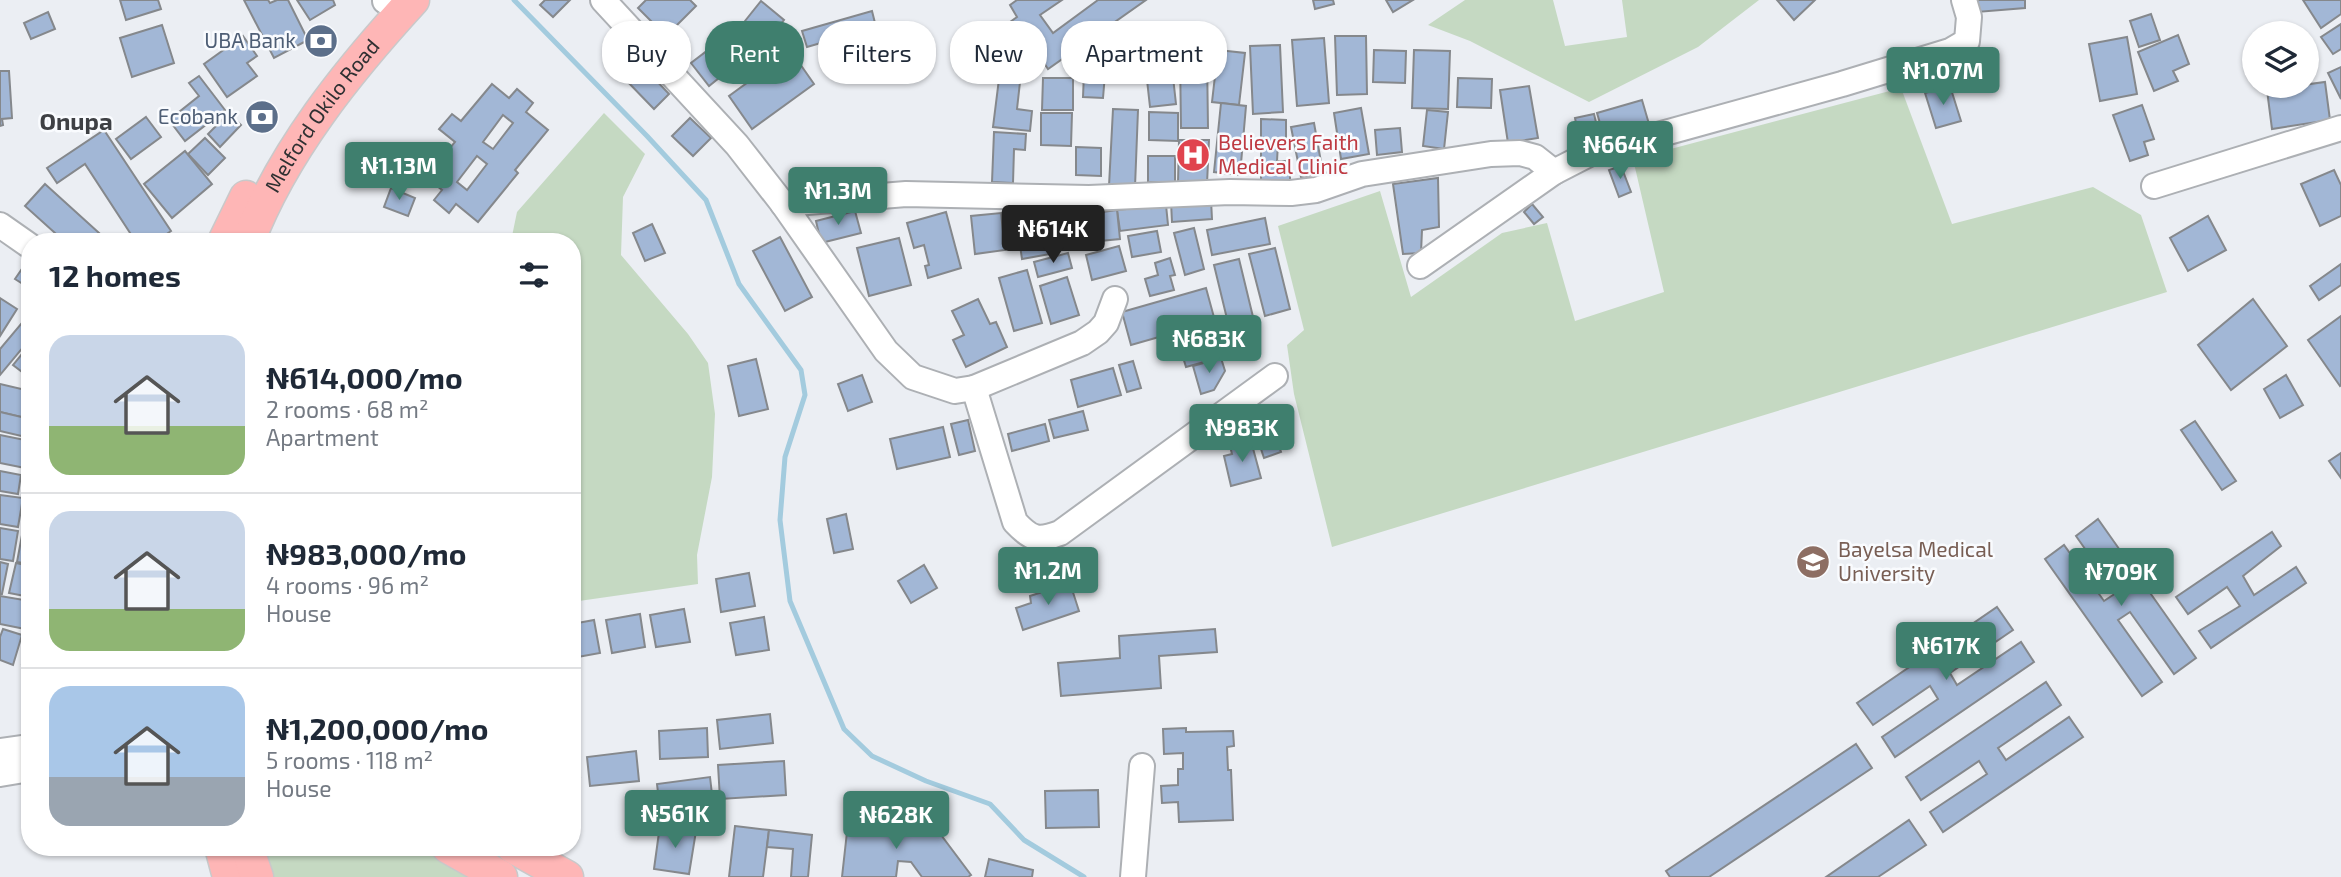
<!DOCTYPE html>
<html lang="en">
<head>
<meta charset="utf-8">
<style>
  :root { --surface:#fff; --page:#f6f6f7; --text:#1f2937; --muted:#747a83; --line:#e0e1e3; --accent:#3f7f6e }
  body { margin:0; font-family:"Exo 2",sans-serif; background:var(--page); color:var(--text); height:100vh; display:flex; flex-direction:column; font-size:26px; white-space:nowrap }
  * { box-sizing:border-box; margin:0 }
  p { font-size:23px; color:var(--muted) }
  .icon { flex:none; width:38px; height:38px; fill:none; stroke:currentColor; stroke-width:2; stroke-linecap:round; stroke-linejoin:round }
  .map { position:relative; flex:1; overflow:hidden }
  .sheet { position:absolute; left:21px; top:233px; width:560px; height:623px; display:flex; flex-direction:column; background:var(--surface); border-radius:28px; box-shadow:0 2px 5px #0004 }
  .sheet>* { flex:none }
  .hud { position:absolute; left:602px; top:21px; width:665px; height:63px; display:flex; gap:14px }
  .tools { position:absolute; left:2242px; top:21px; display:grid; gap:14px }
  .tools a { display:grid; place-items:center; width:77px; height:77px; border-radius:50%; background:var(--surface); box-shadow:0 2px 5px #0004; font-size:35px }
  .price { position:absolute; translate:-50% -60px; padding:0 16px; border-radius:7px; background:var(--accent); color:#fff; font-size:23px; line-height:46px; filter:drop-shadow(0 2px 4px #0008) }
  .price::after { content:''; position:absolute; left:50%; top:42px; width:21px; height:16px; margin-left:-10px; background:inherit; clip-path:polygon(0 0,100% 0,50% 100%) }
  .price.on { background:#222; color:#fff }
  ul { padding:0; list-style:none }
  li { display:flex; align-items:center; gap:21px; height:175px; padding:0 28px }
  li+li { border-top:2px solid var(--line) }
  li span { display:grid; place-items:center; flex:none; width:196px; height:140px; border-radius:21px; color:#555 }
  li>.icon { margin-inline-start:auto }
  span .icon { width:84px; height:84px; fill:#fffc; stroke-width:1 }
  li b { font-size:30px }
  h2 { display:flex; justify-content:space-between; align-items:center; height:84px; padding:0 28px; font-size:30px }
  .tag { padding:0 24px; border-radius:28px; background:var(--surface); box-shadow:0 2px 5px #0004; font-size:24px; line-height:63px }
  .tag.on { background:var(--accent); color:#fff }
  .map>svg:first-child { display:block }
</style>
</head>
<body>
<div class="map">
<svg width="2341" height="877" viewBox="0 0 2341 877">
  <rect width="100%" height="100%" fill="#ebeef3"/>
  <!-- green -->
  <g fill="#c5d9c2">
    <polygon points="1465,0 1553,0 1565,46 1627,37 1622,0 1759,0 1698,47 1589,102 1470,41 1428,25"/>
    <polygon points="1901,88 1952,224 2093,187 2141,215 2167,292 1332,547 1294,394 1287,345 1304,330 1278,226 1380,191 1411,297 1502,233 1547,223 1575,321 1664,292 1633,159"/>
    <polygon points="604,113 645,154 623,197 621,255 688,334 708,363 715,414 712,477 697,555 698,584 572,602 572,242 511,241 517,212"/>
    <polygon points="265,847 420,847 473,877 274,877"/>
  </g>
  <g fill="none" stroke-linecap="round" stroke-linejoin="round">
    <!-- stream -->
    <polyline stroke="#a3cbde" stroke-width="5" points="514,0 647,136 706,200 739,284 801,370 805,395 785,457 780,520 790,601 844,729 872,756 926,781 990,804 1024,840 1084,877"/>
  </g>
  <!-- building -->
  <g fill="#a2b7d6" stroke="#85888c" stroke-width="2" fill-rule="evenodd">
    <polygon points="120,0 158,0 161,9 126,20"/>
    <polygon points="244,0 268,0 270,3 277,0 288,0 308,40 274,58"/>
    <polygon points="297,0 333,0 335,5 310,20"/>
    <polygon points="545,0 570,0 553,17 540,5"/>
    <polygon points="646,0 690,0 696,6 666,36 638,8"/>
    <polygon points="1017,0 1062,0 1040,15 1053,33 1098,0 1146,0 1048,69 1042,60 1024,73 996,32 1017,17 1010,5"/>
    <polygon points="1313,0 1333,0 1334,4 1315,9"/>
    <polygon points="1386,0 1413,0 1393,12"/>
    <polygon points="1777,0 1815,0 1794,20"/>
    <polygon points="1976,0 2025,0 2025,8 1977,12"/>
    <polygon points="2303,0 2341,0 2341,14 2321,28"/>
    <polygon points="761,1 784,20 764,45 741,26"/>
    <polygon points="872,11 876,27 807,47 802,31"/>
    <polygon points="48,12 55,29 31,39 24,23"/>
    <polygon points="2151,14 2160,40 2139,47 2130,21"/>
    <polygon points="2341,24 2341,49 2333,54 2321,37"/>
    <polygon points="162,25 174,63 132,77 120,38"/>
    <polygon points="2178,35 2189,64 2173,71 2178,81 2154,91 2138,52"/>
    <polygon points="243,36 257,56 247,63 257,76 227,97 204,64"/>
    <polygon points="1335,36 1366,36 1367,94 1337,95"/>
    <polygon points="2127,37 2137,94 2100,101 2089,44"/>
    <polygon points="1324,38 1329,103 1297,106 1292,40"/>
    <polygon points="1280,45 1283,112 1253,114 1250,46"/>
    <polygon points="712,47 730,69 709,86 691,63"/>
    <polygon points="1218,50 1245,53 1239,105 1212,102"/>
    <polygon points="1374,50 1406,51 1405,83 1373,82"/>
    <polygon points="1414,50 1450,51 1448,109 1412,108"/>
    <polygon points="791,51 814,84 752,129 729,96"/>
    <polygon points="1180,56 1207,56 1208,128 1181,128"/>
    <polygon points="1175,58 1176,71 1146,74 1145,61"/>
    <polygon points="638,61 669,94 654,109 622,76"/>
    <polygon points="2341,67 2341,99 2328,73"/>
    <polygon points="0,71 9,71 12,118 2,119 3,125 0,126"/>
    <polygon points="1084,73 1105,74 1103,98 1083,97"/>
    <polygon points="199,76 225,110 185,141 169,120 199,96 189,83"/>
    <polygon points="1173,77 1176,104 1150,107 1147,80"/>
    <polygon points="1043,78 1073,78 1073,110 1042,110"/>
    <polygon points="1458,78 1492,79 1491,108 1457,107"/>
    <polygon points="999,79 1020,82 1017,109 1032,111 1030,131 993,127"/>
    <polygon points="2325,82 2330,120 2272,129 2267,90"/>
    <path d="M492,84l17,14 8,-9 16,14 -7,9 22,18 -33,40 3,3 -40,49 -22,-18 -7,9 -15,-13 8,-10 -16,-13 29,-35 -16,-13 13,-15 9,7zM503,115l10,8 -20,26 -10,-7zM477,156l10,8 -20,26 -10,-8z"/>
    <polygon points="1529,86 1538,138 1508,143 1500,90"/>
    <polygon points="1950,86 1961,121 1936,128 1925,93"/>
    <polygon points="1642,100 1649,124 1604,137 1597,113"/>
    <polygon points="1221,103 1246,106 1240,175 1214,172"/>
    <polygon points="2142,105 2154,139 2144,142 2148,155 2130,161 2113,115"/>
    <polygon points="1361,108 1369,154 1341,159 1334,113"/>
    <polygon points="1113,109 1138,110 1135,187 1109,186"/>
    <polygon points="1427,110 1448,112 1444,149 1423,146"/>
    <polygon points="1149,112 1178,113 1178,141 1149,140"/>
    <polygon points="229,113 241,125 220,147 208,134"/>
    <polygon points="1041,113 1072,113 1071,146 1041,145"/>
    <polygon points="1594,114 1600,139 1580,143 1575,118"/>
    <polygon points="146,117 161,137 131,159 116,139"/>
    <polygon points="690,118 711,138 693,156 672,136"/>
    <polygon points="1261,119 1286,120 1286,144 1278,143 1277,161 1290,161 1290,181 1261,181"/>
    <polygon points="1314,123 1323,173 1301,177 1291,127"/>
    <polygon points="1400,128 1402,152 1377,155 1375,130"/>
    <polygon points="104,130 171,231 155,242 136,242 85,164 57,183 47,168"/>
    <polygon points="994,132 1026,134 1025,150 1014,149 1013,183 992,182"/>
    <polygon points="205,138 225,158 208,175 188,154"/>
    <polygon points="1179,140 1209,140 1207,184 1178,183"/>
    <polygon points="1076,147 1101,148 1101,176 1076,175"/>
    <polygon points="185,151 212,184 172,218 144,184"/>
    <polygon points="1148,156 1175,156 1175,183 1148,182"/>
    <polygon points="1621,166 1631,192 1619,197 1609,170"/>
    <polygon points="2334,170 2341,185 2341,216 2320,226 2301,184"/>
    <polygon points="1438,178 1439,227 1422,230 1421,253 1403,254 1393,184"/>
    <polygon points="45,184 109,242 65,242 25,206"/>
    <polygon points="391,188 415,198 408,216 384,207"/>
    <polygon points="1211,200 1212,219 1172,222 1171,202"/>
    <polygon points="1532,204 1543,217 1534,224 1524,212"/>
    <polygon points="1166,205 1168,225 1120,231 1117,210"/>
    <polygon points="1117,210 1120,239 1090,242 1088,214"/>
    <polygon points="855,211 861,233 821,243 816,221"/>
    <polygon points="946,212 961,268 928,278 925,266 929,265 924,245 914,248 907,223"/>
    <polygon points="1001,213 1005,250 975,254 971,216"/>
    <polygon points="1044,213 1050,254 1022,259 1016,217"/>
    <polygon points="1083,213 1086,245 1057,247 1054,217"/>
    <polygon points="2208,216 2226,250 2188,271 2170,238"/>
    <polygon points="1265,218 1270,244 1212,255 1207,230"/>
    <polygon points="652,224 665,253 645,261 633,233"/>
    <polygon points="1194,228 1204,269 1185,275 1174,233"/>
    <polygon points="1157,231 1161,252 1132,257 1128,236"/>
    <polygon points="780,237 812,297 785,311 753,251"/>
    <polygon points="899,238 911,285 869,296 857,248"/>
    <polygon points="1119,246 1126,271 1092,280 1086,255"/>
    <polygon points="1275,248 1290,309 1265,316 1249,254"/>
    <polygon points="1068,253 1072,268 1038,277 1034,262"/>
    <polygon points="1170,258 1175,275 1170,276 1174,290 1150,296 1145,279 1158,275 1155,263"/>
    <polygon points="1239,259 1254,321 1229,327 1214,265"/>
    <polygon points="28,260 30,261 30,281 26,286 15,279"/>
    <polygon points="2341,264 2341,285 2319,300 2310,286"/>
    <polygon points="1027,270 1042,323 1014,331 999,278"/>
    <polygon points="1067,277 1079,315 1051,324 1040,286"/>
    <polygon points="1206,288 1215,321 1131,345 1122,312"/>
    <polygon points="0,298 17,309 0,336"/>
    <polygon points="978,299 990,324 996,322 1007,347 966,367 953,340 964,335 952,311"/>
    <polygon points="2253,299 2287,346 2231,390 2198,345"/>
    <polygon points="2341,316 2341,385 2340,386 2308,340"/>
    <polygon points="26,318 30,321 30,339 0,375 0,349"/>
    <polygon points="1219,333 1226,356 1186,367 1179,344"/>
    <polygon points="30,344 30,378 13,365"/>
    <polygon points="1221,358 1225,371 1214,390 1201,394 1193,366"/>
    <polygon points="756,359 768,409 739,416 728,366"/>
    <polygon points="1133,361 1141,388 1127,392 1119,365"/>
    <polygon points="1113,368 1121,395 1078,407 1071,380"/>
    <polygon points="862,375 872,402 848,411 838,384"/>
    <polygon points="2286,375 2303,405 2280,418 2264,389"/>
    <polygon points="0,384 30,391 30,419 0,412"/>
    <polygon points="1083,411 1088,430 1054,438 1049,420"/>
    <polygon points="0,412 30,419 30,438 0,431"/>
    <polygon points="1269,419 1281,452 1264,458 1253,425"/>
    <polygon points="968,420 975,451 959,455 951,424"/>
    <polygon points="2195,421 2236,481 2222,490 2181,430"/>
    <polygon points="1045,424 1049,441 1012,451 1008,434"/>
    <polygon points="943,427 950,457 897,469 890,439"/>
    <polygon points="0,435 30,441 30,469 0,463"/>
    <polygon points="1251,441 1261,478 1231,486 1224,456 1232,454 1230,446"/>
    <polygon points="2341,453 2341,478 2329,461"/>
    <polygon points="0,471 21,475 18,494 0,491"/>
    <polygon points="0,495 23,498 18,527 0,524"/>
    <polygon points="846,514 853,549 834,553 827,519"/>
    <polygon points="2098,519 2196,658 2174,674 2130,612 2118,620 2162,682 2142,696 2045,559 2064,545 2104,601 2116,593 2076,536"/>
    <polygon points="0,528 18,531 13,561 0,559"/>
    <polygon points="2272,532 2281,546 2243,576 2254,595 2296,567 2306,583 2211,648 2199,631 2240,606 2227,587 2188,614 2176,597"/>
    <polygon points="22,535 30,536 30,564 17,562"/>
    <polygon points="0,562 8,564 2,594 0,594"/>
    <polygon points="16,563 30,566 30,597 9,593"/>
    <polygon points="924,565 937,588 911,603 898,581"/>
    <polygon points="749,573 755,606 721,612 716,579"/>
    <polygon points="1070,583 1079,611 1023,630 1016,608 1031,603 1030,596"/>
    <polygon points="0,596 30,601 30,630 0,624"/>
    <polygon points="1997,607 2013,630 1950,673 1957,685 2021,642 2034,662 1895,757 1882,737 1938,699 1930,686 1873,725 1857,703"/>
    <polygon points="684,609 690,642 656,647 650,615"/>
    <polygon points="640,614 645,647 612,653 606,620"/>
    <polygon points="764,617 769,650 736,655 730,623"/>
    <polygon points="594,620 600,653 572,658 572,624"/>
    <polygon points="3,629 22,635 13,665 0,660 0,637"/>
    <polygon points="1215,629 1217,652 1159,656 1161,688 1061,696 1058,663 1120,658 1119,636"/>
    <polygon points="26,638 30,639 30,665 22,664"/>
    <polygon points="2046,682 2061,705 1998,748 2006,760 2069,717 2083,737 1943,832 1930,812 1987,774 1979,761 1921,800 1906,777"/>
    <polygon points="770,714 773,743 720,749 717,720"/>
    <polygon points="707,728 708,757 660,759 659,731"/>
    <polygon points="1186,728 1186,732 1233,731 1234,746 1227,747 1228,770 1231,770 1233,820 1179,822 1178,802 1162,803 1161,786 1178,785 1178,769 1183,769 1183,753 1164,754 1163,729"/>
    <polygon points="574,729 580,777 572,778 572,730"/>
    <polygon points="1856,744 1872,768 1709,877 1670,877 1666,871"/>
    <polygon points="636,751 639,781 590,786 587,757"/>
    <polygon points="784,761 786,795 720,799 718,765"/>
    <polygon points="710,777 713,803 660,809 657,784"/>
    <polygon points="1098,790 1099,827 1046,828 1045,791"/>
    <polygon points="849,814 882,817 881,826 938,831 971,875 968,877 922,877 911,862 898,861 896,877 842,877"/>
    <polygon points="1909,820 1926,845 1878,877 1826,877"/>
    <polygon points="660,825 696,831 689,874 654,869"/>
    <polygon points="735,826 769,830 763,877 729,877"/>
    <polygon points="769,830 812,835 808,877 791,877 793,849 767,847"/>
    <polygon points="989,859 1033,870 1032,877 985,877"/>
  </g>
  <g fill="none" stroke-linecap="round" stroke-linejoin="round">
    <!-- minor casing -->
    <g stroke="#adb0b4" stroke-width="28">
      <g id="minor">
        <polyline points="385,0 385,1"/>
        <polyline points="603,0 737,145 783,204 886,351 913,377 955,391 974,388 1082,343 1098,332 1106,323 1115,299"/>
        <polyline points="2154,186 2341,128"/>
        <polyline points="783,204 906,194 1089,198 1230,192 1291,193 1316,190 1362,174 1491,154 1520,153 1535,157 1554,172"/>
        <polyline points="0,225 30,246"/>
        <polyline points="1420,266 1554,172 1589,154 1842,84 1950,51 1967,41 1969,17 1964,0"/>
        <path d="M974,388l41,134c17,18 23,19 45,11l215,-157"/>
        <polyline points="0,751 30,747"/>
        <polyline points="0,774 30,769"/>
        <polyline points="1133,877 1142,766"/>
      </g>
    </g>
    <!-- major casing -->
    <g stroke="#c9c9ca" stroke-width="35">
      <g id="major">
        <polyline points="224,242 246,197"/>
        <path id="s1" d="M248,242c35,-91 100,-171 165,-242"/>
        <polyline points="221,847 229,877"/>
        <polyline points="247,847 257,877"/>
        <polyline points="448,847 501,877"/>
        <polyline points="513,847 567,877"/>
      </g>
    </g>
    <!-- minor -->
    <use href="#minor" stroke="#fff" stroke-width="24"/>
    <!-- major -->
    <use href="#major" stroke="#feb6b6" stroke-width="32"/>
  </g>
  <!-- icons -->
  <defs>
    <g id="bank-disc" transform="scale(1.75)"><circle r="9.5" fill="#5c6f8a" stroke="#f9fbfe"/><path d="M-6-4H6V4H-6ZM0-2.3a2.3 2.3 0 1 0 0 4.6a2.3 2.3 0 1 0 0-4.6Z" fill="#fff"/></g>
    <g id="hospital-disc" transform="scale(1.75)"><circle r="9.5" fill="#e0444e" stroke="#f9fbfe"/><path d="M-5-5h3v3.5h4V-5h3V5h-3V1.5h-4V5h-3Z" fill="#fff"/></g>
    <g id="university-disc" transform="scale(1.75)"><circle r="9.5" fill="#8d6e63" stroke="#f9fbfe"/><path d="M0-5L7-2L0 1L-7-2ZM-4 1L0 2.5L4 1V4Q0 6-4 4Z" fill="#fff"/></g>
  </defs>
  <g fill-rule="evenodd">
    <use href="#bank-disc" x="321" y="41"/>
    <use href="#bank-disc" x="262" y="117"/>
    <use href="#hospital-disc" x="1193" y="155"/>
    <use href="#university-disc" x="1813" y="562"/>
  </g>
  <g text-anchor="middle" stroke-width="5" stroke-linejoin="round" paint-order="stroke">
    <!-- service labels -->
    <g font-size="21" fill="#4e5e75" stroke="#f9fbfe" text-anchor="end">
      <text x="296" y="48">UBA Bank</text>
      <text x="238" y="124">Ecobank</text>
    </g>
    <!-- street labels -->
    <g font-size="21" fill="#2f3032" stroke="#f9fbfe">
      <text dy="7" stroke="none"><textPath href="#s1" startOffset="147">Melford Okilo Road</textPath></text>
    </g>
    <!-- health labels -->
    <g font-size="21" fill="#be3a42" stroke="#f9fbfe" text-anchor="start">
      <text x="1218" y="150">Believers Faith<tspan x="1218" dy="24">Medical Clinic</tspan></text>
    </g>
    <!-- education labels -->
    <g font-size="21" fill="#785e54" stroke="#f9fbfe" text-anchor="start">
      <text x="1838" y="557">Bayelsa Medical<tspan x="1838" dy="24">University</tspan></text>
    </g>
    <!-- quarter labels -->
    <g font-size="24" font-weight="bold" fill="#3e4044" stroke="#f9fbfe">
      <text x="76" y="130">Onupa</text>
    </g>
  </g>
</svg>
<div class="tools">
<a><svg class="icon" aria-label="layers" viewBox="0 0 24 24"><path d="M12 4l9 5-9 5-9-5zM3 14l9 5 9-5"/></svg></a>
</div>
<b class="price" style="left:1943px;top:107px">₦1.07M</b>
<b class="price" style="left:1620px;top:181px">₦664K</b>
<b class="price" style="left:399px;top:202px">₦1.13M</b>
<b class="price" style="left:838px;top:227px">₦1.3M</b>
<b class="price on" style="left:1053px;top:265px">₦614K</b>
<b class="price" style="left:1209px;top:375px">₦683K</b>
<b class="price" style="left:1242px;top:464px">₦983K</b>
<b class="price" style="left:1048px;top:607px">₦1.2M</b>
<b class="price" style="left:2121px;top:608px">₦709K</b>
<b class="price" style="left:1946px;top:682px">₦617K</b>
<b class="price" style="left:675px;top:850px">₦561K</b>
<b class="price" style="left:896px;top:851px">₦628K</b>
<div class="hud">
<a class="tag">Buy</a>
<a class="tag on">Rent</a>
<a class="tag">Filters</a>
<a class="tag">New</a>
<a class="tag">Apartment</a>
</div>
<section class="sheet">
<h2>12 homes<svg class="icon" aria-label="filters" viewBox="0 0 24 24"><path d="M4 7h16M4 17h16"/><circle cx="9" cy="7" r="2"/><circle cx="15" cy="17" r="2"/></svg></h2>
<ul>
<li><span style="background:linear-gradient(#c9d6e8 65%,#8fb573 0)"><svg class="icon" aria-label="home" viewBox="0 0 24 24"><path d="M3 11l9-7 9 7M6 9v11h12V9"/></svg></span><div><b>₦614,000/mo</b><p>2 rooms · 68 m²</p><p>Apartment</p></div></li>
<li><span style="background:linear-gradient(#c9d6e8 70%,#8fb573 0)"><svg class="icon" aria-label="home" viewBox="0 0 24 24"><path d="M3 11l9-7 9 7M6 9v11h12V9"/></svg></span><div><b>₦983,000/mo</b><p>4 rooms · 96 m²</p><p>House</p></div></li>
<li><span style="background:linear-gradient(#a9c7e8 65%,#9aa5b1 0)"><svg class="icon" aria-label="home" viewBox="0 0 24 24"><path d="M3 11l9-7 9 7M6 9v11h12V9"/></svg></span><div><b>₦1,200,000/mo</b><p>5 rooms · 118 m²</p><p>House</p></div></li>
</ul>
</section>
</div>
</body>
</html>
